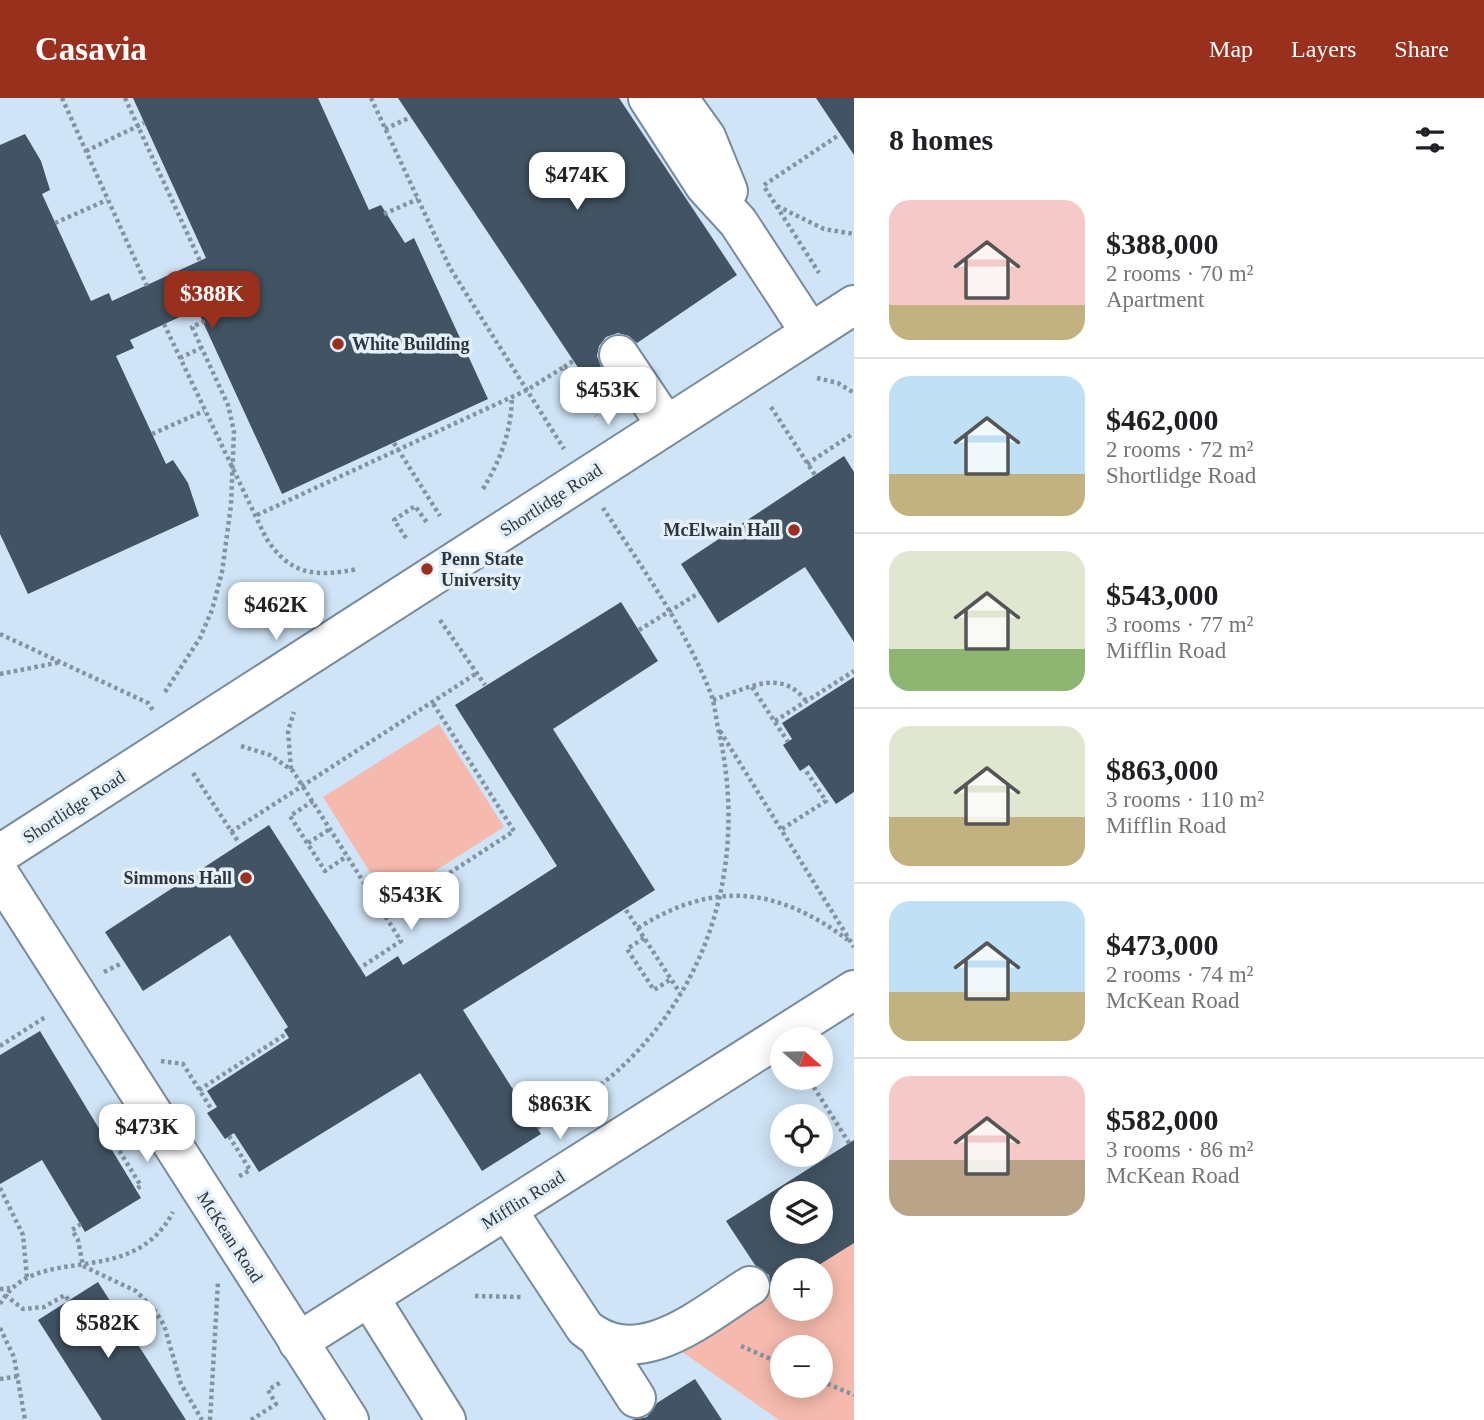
<!DOCTYPE html>
<html lang="en">
<head>
<meta charset="utf-8">
<style>
  :root { --surface:#fff; --page:#f6f6f6; --text:#202124; --muted:#757577; --line:#e0e0e0; --accent:#99301e }
  body { margin:0; font-family:Georgia,serif; background:var(--page); color:var(--text); height:100vh; display:flex; flex-direction:column; font-size:26px; white-space:nowrap }
  * { box-sizing:border-box; margin:0 }
  p { font-size:23px; color:var(--muted) }
  .icon { flex:none; width:38px; height:38px; fill:none; stroke:currentColor; stroke-width:2; stroke-linecap:round; stroke-linejoin:round }
  .map { position:relative; flex:1; overflow:hidden }
  .drawer { display:flex; flex-direction:column; background:var(--surface); width:630px }
  .drawer>* { flex:none }
  .needle { width:46px; rotate:110deg }
  .controls { position:absolute; left:770px; top:929px; display:grid; gap:14px }
  .controls a { display:grid; place-items:center; width:63px; height:63px; border-radius:50%; background:var(--surface); box-shadow:0 4px 18px #0003; font-size:35px }
  .price { position:absolute; translate:-50% -60px; padding:0 16px; border-radius:14px; background:#fff; color:#222; font-size:23px; line-height:46px; filter:drop-shadow(0 2px 4px #0008) }
  .price::after { content:''; position:absolute; left:50%; top:42px; width:21px; height:16px; margin-left:-10px; background:inherit; clip-path:polygon(0 0,100% 0,50% 100%) }
  .price.current { background:var(--accent); color:#fff }
  ul { padding:0; list-style:none }
  li { display:flex; align-items:center; gap:21px; height:175px; padding:0 35px }
  li+li { border-top:2px solid var(--line) }
  li span { display:grid; place-items:center; flex:none; width:196px; height:140px; border-radius:21px; color:#555 }
  li>.icon { margin-inline-start:auto }
  span .icon { width:84px; height:84px; fill:#fffc; stroke-width:1 }
  li b { font-size:30px }
  h2 { display:flex; justify-content:space-between; align-items:center; height:84px; padding:0 35px; font-size:30px }
  header { display:flex; align-items:center; gap:42px; box-sizing:border-box; height:98px; padding:0 35px; background:var(--accent); color:#fff }
  header strong { font-size:33px }
  nav { display:flex; gap:38px; margin-inline-start:auto; font-size:24px }
  main { display:flex; flex:1; min-height:0 }
  .map>svg:first-child { display:block }
</style>
</head>
<body>
<header>
<strong>Casavia</strong>
<nav><a>Map</a><a>Layers</a><a>Share</a></nav>
</header>
<main>
<div class="map">
<svg width="854" height="1322" viewBox="0 0 854 1322">
  <rect width="100%" height="100%" fill="#cfe4f6"/>
  <!-- green -->
  <g fill="#f5baad" fill-rule="evenodd">
    <polygon points="439,626 504,729 388,803 323,699"/>
    <path d="M854,1143v179h-75l-98,-69 101,-65v23h39v-39h-14zM782,1250h39v38h-39z"/>
  </g>
  <!-- building -->
  <g fill="#425463" fill-rule="evenodd">
    <polygon points="133,0 318,0 369,112 381,107 405,145 414,140 488,301 282,396 197,211 130,242 134,250 116,258 166,366 173,362 188,385 199,418 28,496 0,436 0,47 25,36 41,63 50,92 42,96 91,203 109,195 112,203 206,160"/>
    <polygon points="398,0 619,0 737,177 637,245 629,238 618,235 606,239 599,248 597,258 601,269 585,280"/>
    <polygon points="816,0 854,0 854,57"/>
    <polygon points="844,358 854,374 854,544 805,469 718,525 681,466"/>
    <polygon points="621,504 658,563 553,631 655,792 463,912 541,1036 482,1073 420,975 259,1074 234,1035 225,1041 207,1015 217,1009 207,993 289,940 284,932 288,929 230,837 143,893 105,834 269,727 366,879 398,858 403,867 557,768 455,607"/>
    <polygon points="854,579 854,694 836,706 809,667 800,673 783,647 792,641 782,625"/>
    <polygon points="40,933 141,1100 85,1134 42,1062 0,1086 0,957"/>
    <path d="M854,1042v103l-43,27h-29v39l-11,-19 -2,-15 -14,-10 -29,-44zM782,1096h39v38h-39z"/>
    <polygon points="98,1184 186,1322 102,1322 38,1222"/>
    <polygon points="695,1281 722,1322 631,1322 647,1319 657,1305"/>
  </g>
  <g fill="none" stroke-linecap="round" stroke-linejoin="round">
    <!-- minor casing -->
    <g stroke="#788b9c" stroke-width="42">
      <g id="minor">
        <polyline points="648,0 705,88 738,124 810,234"/>
        <polyline points="678,0 706,39 728,93"/>
        <polyline points="619,257 666,327"/>
        <polyline points="0,756 854,207"/>
        <polyline points="0,777 349,1322"/>
        <path d="M507,1112l78,118c54,45 117,-12 165,-42"/>
        <polyline points="369,1199 446,1322"/>
        <polyline points="599,1242 636,1300"/>
        <polyline points="298,1244 854,892"/>
      </g>
    </g>
    <!-- path -->
    <g stroke="#8493a0" stroke-width="4.5" stroke-dasharray="3.5 3.5" stroke-linecap="butt">
      <polyline points="62,0 147,188"/>
      <polyline points="125,0 200,163"/>
      <polyline points="371,0 450,170 564,351"/>
      <polyline points="385,31 411,19"/>
      <polyline points="86,53 144,25"/>
      <polyline points="764,87 839,37"/>
      <polyline points="765,90 819,175"/>
      <polyline points="777,108 824,131 854,136"/>
      <polyline points="384,116 418,101"/>
      <polyline points="55,125 107,102"/>
      <path d="M164,226l102,214c25,38 49,39 92,31"/>
      <polyline points="180,260 201,250"/>
      <polyline points="564,269 573,263"/>
      <polyline points="817,280 838,285 854,295"/>
      <polyline points="771,309 815,377"/>
      <polyline points="152,336 204,313"/>
      <polyline points="394,345 440,418"/>
      <polyline points="807,366 854,335"/>
      <path d="M483,391c18,-30 28,-57 29,-92"/>
      <polyline points="257,417 527,292 564,269 596,318"/>
      <polyline points="406,440 394,422 415,408 428,426"/>
      <polyline points="440,522 485,587"/>
      <polyline points="639,532 699,495"/>
      <polyline points="0,536 148,605 154,614"/>
      <polyline points="0,576 61,564"/>
      <polyline points="752,589 788,644"/>
      <polyline points="165,594 200,540 212,512 222,474 231,407 234,333 228,307 192,229 222,215 217,204"/>
      <path d="M713,602c33,-11 68,-33 93,1"/>
      <polyline points="775,623 854,573"/>
      <polyline points="720,633 854,849"/>
      <polyline points="241,648 270,657 293,673 401,843 360,870"/>
      <polyline points="291,671 288,633 294,614"/>
      <polyline points="193,675 239,745"/>
      <polyline points="313,703 290,718 325,773 347,758"/>
      <polyline points="782,731 826,703 804,670"/>
      <polyline points="231,734 477,575"/>
      <polyline points="308,745 330,731"/>
      <polyline points="626,812 680,895"/>
      <polyline points="385,817 514,733 432,604"/>
      <path d="M638,830c76,-48 139,-41 210,12"/>
      <polyline points="644,840 627,851 654,892 671,881"/>
      <polyline points="104,874 122,865"/>
      <polyline points="0,948 47,918"/>
      <polyline points="161,963 183,966 212,1012"/>
      <polyline points="810,983 849,1045"/>
      <polyline points="199,992 286,936"/>
      <polyline points="114,1020 112,1041 141,1088 136,1091"/>
      <polyline points="552,1020 562,1036"/>
      <path d="M537,1030c27,-17 54,-34 78,-55 99,-88 133,-219 103,-345 -2,-10 -3,-21 -6,-31 -24,-65 -71,-131 -109,-189"/>
      <polyline points="229,1038 250,1072 238,1079"/>
      <polyline points="0,1090 23,1137 27,1180"/>
      <polyline points="81,1126 72,1132 78,1142 83,1168 136,1193 153,1210 164,1227 181,1286 202,1322"/>
      <polyline points="0,1191 10,1190"/>
      <polyline points="5,1197 23,1211 44,1209 65,1197 69,1203"/>
      <polyline points="475,1198 522,1199"/>
      <path d="M0,1206c36,-64 131,-12 173,-92"/>
      <polyline points="0,1230 14,1259 25,1322"/>
      <polyline points="741,1248 782,1266"/>
      <polyline points="0,1281 19,1278"/>
      <polyline points="821,1283 854,1297"/>
      <polyline points="210,1322 218,1184"/>
      <polyline points="251,1322 276,1306 268,1292 281,1284"/>
    </g>
    <!-- minor -->
    <use href="#minor" stroke="#fff" stroke-width="38"/>
  </g>
  <!-- markers -->
  <g fill="#99301e" stroke="#e3f0fb" stroke-width="2.5">
    <circle cx="338" cy="246" r="7"/>
    <circle cx="794" cy="432" r="7"/>
    <circle cx="427" cy="471" r="7"/>
    <circle cx="246" cy="780" r="7"/>
  </g>
  <g text-anchor="middle" stroke-width="7" stroke-linejoin="round" paint-order="stroke">
    <!-- poi labels -->
    <g font-size="18" font-weight="bold" fill="#2d353c" stroke="#e3f0fb" text-anchor="start">
      <text x="352" y="252">White Building</text>
      <text x="780" y="438" text-anchor="end">McElwain Hall</text>
      <text x="441" y="467">Penn State<tspan x="441" dy="21">University</tspan></text>
      <text x="232" y="786" text-anchor="end">Simmons Hall</text>
    </g>
    <!-- street labels -->
    <g font-size="18" fill="#2d353c" stroke="#e3f0fb">
      <text transform="translate(551 402) rotate(-33)" y="6">Shortlidge Road</text>
      <text transform="translate(74 709) rotate(-33)" y="6">Shortlidge Road</text>
      <text transform="translate(523 1102) rotate(-32)" y="6">Mifflin Road</text>
      <text transform="translate(230 1139) rotate(57)" y="6">McKean Road</text>
    </g>
  </g>
</svg>
<div class="controls">
<a><svg class="needle" viewBox="-14 -14 28 28"><path d="M0-13l5 13h-10z" fill="#e53935"/><path d="M0 13l5-13h-10z" fill="#757577"/></svg></a>
<a><svg class="icon" aria-label="locate" viewBox="0 0 24 24"><circle cx="12" cy="12" r="6"/><path d="M12 2v4M12 18v4M2 12h4M18 12h4"/></svg></a>
<a><svg class="icon" aria-label="layers" viewBox="0 0 24 24"><path d="M12 4l9 5-9 5-9-5zM3 14l9 5 9-5"/></svg></a>
<a>+</a>
<a>−</a>
</div>
<b class="price" style="left:577px;top:114px">$474K</b>
<b class="price current" style="left:212px;top:233px">$388K</b>
<b class="price" style="left:608px;top:329px">$453K</b>
<b class="price" style="left:276px;top:544px">$462K</b>
<b class="price" style="left:411px;top:834px">$543K</b>
<b class="price" style="left:560px;top:1043px">$863K</b>
<b class="price" style="left:147px;top:1066px">$473K</b>
<b class="price" style="left:108px;top:1262px">$582K</b>
</div>
<section class="drawer">
<h2>8 homes<svg class="icon" aria-label="filters" viewBox="0 0 24 24"><path d="M4 7h16M4 17h16"/><circle cx="9" cy="7" r="2"/><circle cx="15" cy="17" r="2"/></svg></h2>
<ul>
<li><span style="background:linear-gradient(#f6c9c9 75%,#c2b280 0)"><svg class="icon" aria-label="home" viewBox="0 0 24 24"><path d="M3 11l9-7 9 7M6 9v11h12V9"/></svg></span><div><b>$388,000</b><p>2 rooms · 70 m²</p><p>Apartment</p></div></li>
<li><span style="background:linear-gradient(#bfe0f5 70%,#c2b280 0)"><svg class="icon" aria-label="home" viewBox="0 0 24 24"><path d="M3 11l9-7 9 7M6 9v11h12V9"/></svg></span><div><b>$462,000</b><p>2 rooms · 72 m²</p><p>Shortlidge Road</p></div></li>
<li><span style="background:linear-gradient(#dfe7d0 70%,#8fb573 0)"><svg class="icon" aria-label="home" viewBox="0 0 24 24"><path d="M3 11l9-7 9 7M6 9v11h12V9"/></svg></span><div><b>$543,000</b><p>3 rooms · 77 m²</p><p>Mifflin Road</p></div></li>
<li><span style="background:linear-gradient(#dfe7d0 65%,#c2b280 0)"><svg class="icon" aria-label="home" viewBox="0 0 24 24"><path d="M3 11l9-7 9 7M6 9v11h12V9"/></svg></span><div><b>$863,000</b><p>3 rooms · 110 m²</p><p>Mifflin Road</p></div></li>
<li><span style="background:linear-gradient(#bfe0f5 65%,#c2b280 0)"><svg class="icon" aria-label="home" viewBox="0 0 24 24"><path d="M3 11l9-7 9 7M6 9v11h12V9"/></svg></span><div><b>$473,000</b><p>2 rooms · 74 m²</p><p>McKean Road</p></div></li>
<li><span style="background:linear-gradient(#f6c9c9 60%,#b9a48a 0)"><svg class="icon" aria-label="home" viewBox="0 0 24 24"><path d="M3 11l9-7 9 7M6 9v11h12V9"/></svg></span><div><b>$582,000</b><p>3 rooms · 86 m²</p><p>McKean Road</p></div></li>
</ul>
</section>
</main>
</body>
</html>
